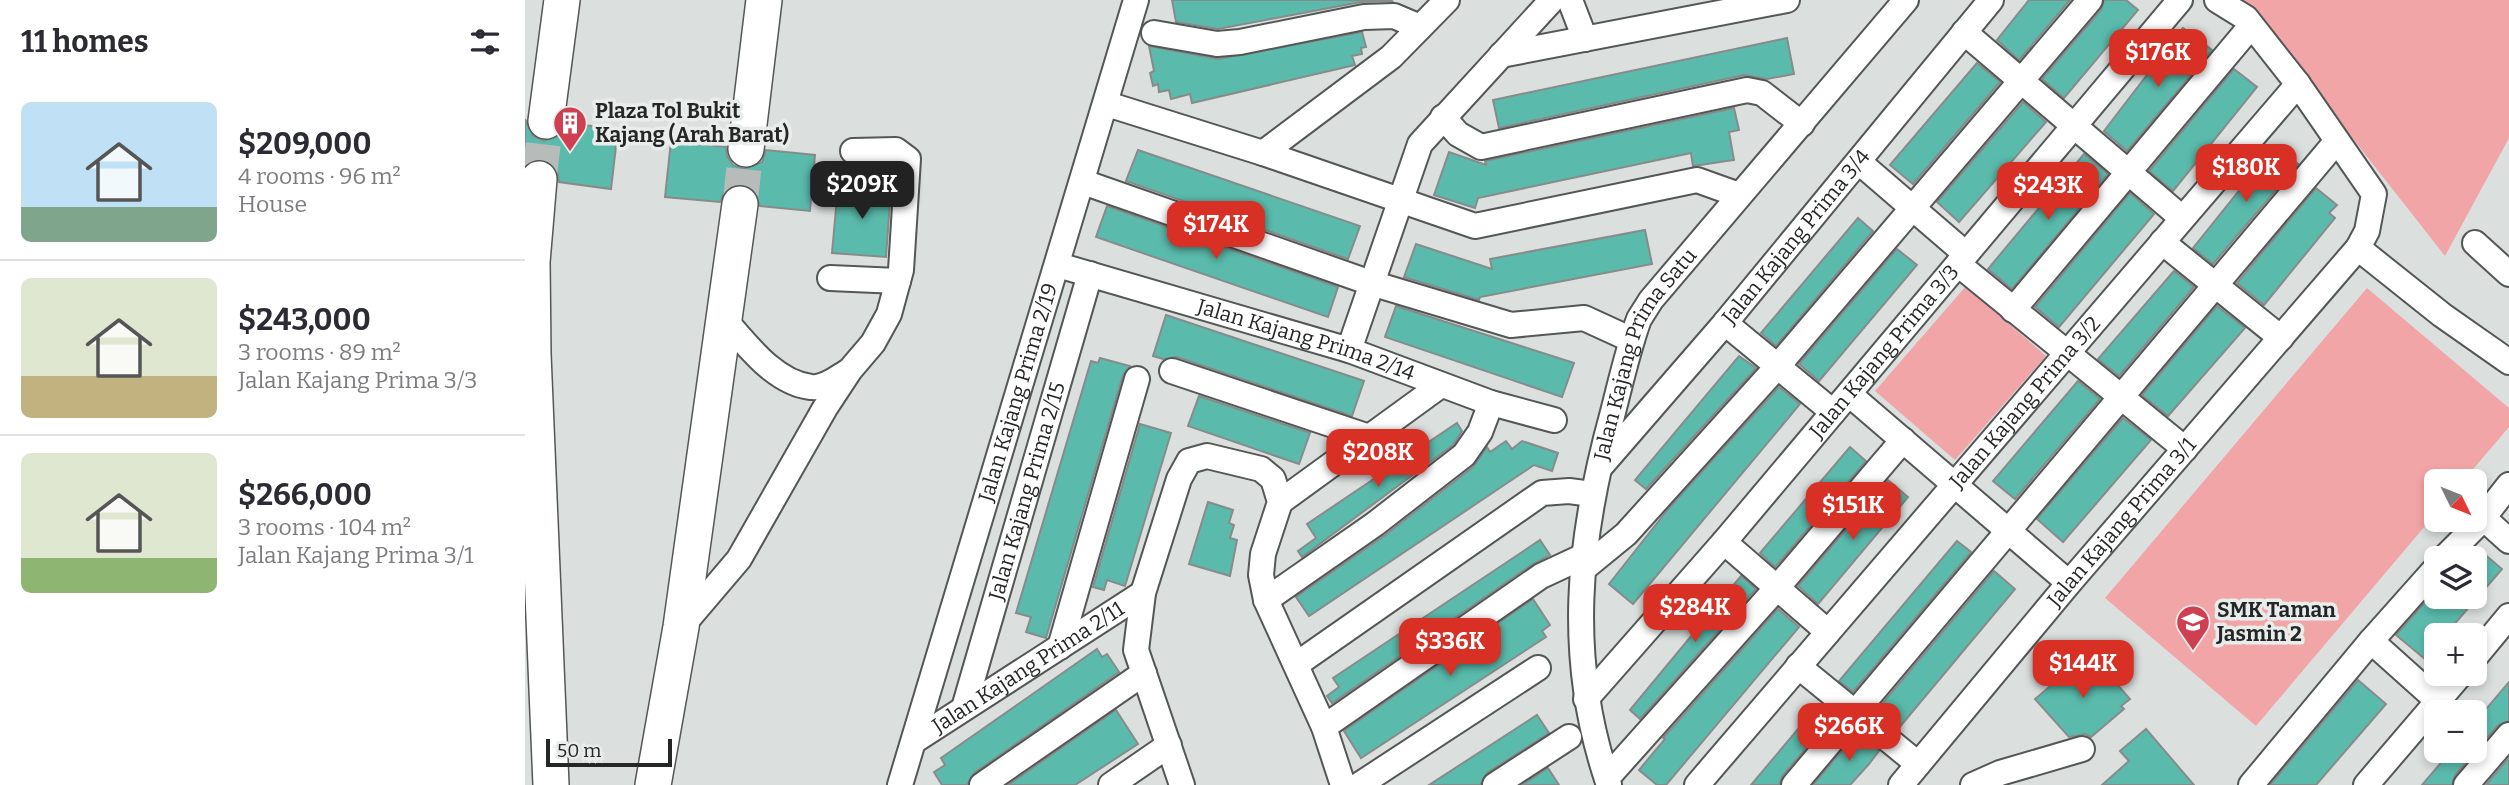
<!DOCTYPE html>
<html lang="en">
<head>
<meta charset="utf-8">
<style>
  :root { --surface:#fff; --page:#f7f7f7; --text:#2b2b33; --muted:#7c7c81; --line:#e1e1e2; --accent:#d93025 }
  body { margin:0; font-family:Bitter,serif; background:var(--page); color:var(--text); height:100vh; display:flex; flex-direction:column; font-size:26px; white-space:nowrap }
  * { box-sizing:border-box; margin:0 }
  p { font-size:23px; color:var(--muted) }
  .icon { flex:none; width:38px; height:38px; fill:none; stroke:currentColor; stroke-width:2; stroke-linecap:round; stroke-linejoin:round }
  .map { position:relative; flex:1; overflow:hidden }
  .panel { display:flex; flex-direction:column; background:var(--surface); width:525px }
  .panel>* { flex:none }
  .needle { width:46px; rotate:133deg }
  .tools { position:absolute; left:1899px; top:469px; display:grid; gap:14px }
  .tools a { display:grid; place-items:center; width:63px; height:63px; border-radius:10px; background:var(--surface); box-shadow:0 4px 10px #0003; font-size:35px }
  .scale { position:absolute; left:21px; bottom:18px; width:126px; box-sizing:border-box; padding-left:7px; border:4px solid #252726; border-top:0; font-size:19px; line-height:24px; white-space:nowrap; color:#252726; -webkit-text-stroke:5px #e8edec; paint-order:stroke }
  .price { position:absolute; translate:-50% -60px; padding:0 16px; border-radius:14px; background:var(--accent); color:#fff; font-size:23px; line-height:46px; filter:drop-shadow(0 2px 4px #0008) }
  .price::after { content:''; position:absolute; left:50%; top:42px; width:21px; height:16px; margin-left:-10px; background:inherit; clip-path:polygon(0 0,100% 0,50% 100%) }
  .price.active { background:#222; color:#fff }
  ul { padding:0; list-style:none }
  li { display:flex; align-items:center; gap:21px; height:175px; padding:0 21px }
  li+li { border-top:2px solid var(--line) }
  li span { display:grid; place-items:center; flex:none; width:196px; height:140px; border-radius:10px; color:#555 }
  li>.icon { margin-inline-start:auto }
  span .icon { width:84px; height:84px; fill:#fffc; stroke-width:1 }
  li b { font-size:30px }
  h2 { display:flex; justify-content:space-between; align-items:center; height:84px; padding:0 21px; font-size:30px }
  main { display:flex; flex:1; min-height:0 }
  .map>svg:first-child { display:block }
</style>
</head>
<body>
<main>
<section class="panel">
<h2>11 homes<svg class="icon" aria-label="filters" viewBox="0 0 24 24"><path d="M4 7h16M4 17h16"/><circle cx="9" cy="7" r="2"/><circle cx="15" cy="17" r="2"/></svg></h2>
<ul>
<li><span style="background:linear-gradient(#bfe0f5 75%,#7fa58c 0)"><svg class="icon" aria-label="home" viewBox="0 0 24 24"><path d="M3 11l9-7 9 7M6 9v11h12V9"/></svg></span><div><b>$209,000</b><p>4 rooms · 96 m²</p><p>House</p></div></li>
<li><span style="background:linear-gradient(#dfe7d0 70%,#c2b280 0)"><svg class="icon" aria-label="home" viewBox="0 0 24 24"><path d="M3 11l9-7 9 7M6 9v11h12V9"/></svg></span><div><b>$243,000</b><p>3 rooms · 89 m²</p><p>Jalan Kajang Prima 3/3</p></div></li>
<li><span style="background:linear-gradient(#dfe7d0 75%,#8fb573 0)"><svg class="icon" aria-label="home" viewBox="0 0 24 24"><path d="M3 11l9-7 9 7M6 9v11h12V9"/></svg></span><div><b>$266,000</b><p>3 rooms · 104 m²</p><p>Jalan Kajang Prima 3/1</p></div></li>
</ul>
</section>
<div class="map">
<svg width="1984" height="785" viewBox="0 0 1984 785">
  <rect width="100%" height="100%" fill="#dbe0df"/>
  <!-- green -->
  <g fill="#f2a5a7">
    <polygon points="1719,0 1984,0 1984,138 1920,256"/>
    <polygon points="1441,286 1521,356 1430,460 1350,391"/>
    <polygon points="1842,288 1984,408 1984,427 1938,481 1911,481 1911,513 1731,726 1580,598"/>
  </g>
  <!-- building -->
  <g fill="#5abbac" stroke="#878c8b" stroke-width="2">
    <polygon points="647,0 866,0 867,1 836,2 693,29 651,22"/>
    <polygon points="1504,0 1545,0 1494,60 1472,40"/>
    <polygon points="1579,0 1601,0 1613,10 1539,98 1517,79 1576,10"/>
    <polygon points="1658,28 1687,50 1602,151 1579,131"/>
    <polygon points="837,32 841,47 836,48 837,54 827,56 830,65 667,103 665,94 646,99 644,90 634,92 633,84 628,86 625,73 629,71 624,46 693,59"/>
    <polygon points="1262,38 1269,74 1242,79 1219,75 974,128 968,100"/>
    <polygon points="1452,63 1475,82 1388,184 1365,165"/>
    <polygon points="1709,69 1732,87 1648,191 1624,171"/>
    <polygon points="1498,102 1521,122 1434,222 1412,202"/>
    <polygon points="1209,108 1214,130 1204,132 1209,160 1168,166 1166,153 953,198 950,208 909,195 924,152 961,165 960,161"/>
    <polygon points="0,119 8,136 19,141 36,134 41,123 93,129 86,189 34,182 32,170 16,159 0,165"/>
    <polygon points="146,141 201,147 202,156 208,165 219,169 237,162 241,150 290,155 285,211 235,206 228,189 217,184 200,191 195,202 140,197"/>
    <polygon points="1750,146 1773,164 1688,264 1668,248"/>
    <polygon points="613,150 835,226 823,259 601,181"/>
    <polygon points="1559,154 1583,174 1487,289 1463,269"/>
    <polygon points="313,186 366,189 361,257 307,253"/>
    <polygon points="1791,188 1812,205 1804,213 1810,218 1739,305 1712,283"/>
    <polygon points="1605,193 1629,214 1534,327 1510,307"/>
    <polygon points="582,206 813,287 803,317 571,237"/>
    <polygon points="1333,218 1348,231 1251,346 1236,333"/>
    <polygon points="1120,230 1127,264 955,297 954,300 879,277 891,244 967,269 965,259"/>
    <polygon points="1372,249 1392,265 1294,381 1274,364"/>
    <polygon points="1649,271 1669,287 1594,376 1573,359"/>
    <polygon points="871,306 1049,363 1037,397 860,337"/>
    <polygon points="1692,306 1720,328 1643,416 1617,395"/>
    <polygon points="641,315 839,381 827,416 652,357 638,359 628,356"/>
    <polygon points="1214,356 1231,368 1121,489 1110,480"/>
    <polygon points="575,358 605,366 598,375 521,638 501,632 506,617 491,613 566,361 573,363"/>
    <polygon points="1553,381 1575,399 1490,499 1468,481"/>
    <polygon points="1254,387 1275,404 1108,604 1084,584 1144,508"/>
    <polygon points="674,396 785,433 774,464 663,426"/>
    <polygon points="1598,418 1626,440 1538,542 1512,519"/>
    <polygon points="932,423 937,431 928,445 777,557 773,551 791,538 782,524"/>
    <polygon points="615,424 646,433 600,586 582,580 579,590 568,587"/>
    <polygon points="981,441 987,449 997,441 1033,453 1027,471 1009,465 784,616 771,597 859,536 948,467 962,447 965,452"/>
    <polygon points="1325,447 1341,461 1250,567 1235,553"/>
    <polygon points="1363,480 1383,497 1293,604 1273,586"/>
    <polygon points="683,502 708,510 704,523 709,525 705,538 712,540 705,576 664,564"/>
    <polygon points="1015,540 1025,555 1008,564 807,703 802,696 814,687 808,678"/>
    <polygon points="1432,541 1446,552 1328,692 1314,681"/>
    <polygon points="1951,547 1977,569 1920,635 1911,635 1911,646 1900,659 1871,635 1911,590 1911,597 1950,597"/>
    <polygon points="1469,571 1490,589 1373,729 1351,711"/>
    <polygon points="1216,576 1231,589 1115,719 1105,710"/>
    <polygon points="1008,599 1025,625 1017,631 1021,637 836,758 819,731"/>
    <polygon points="1253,609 1274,627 1141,785 1132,785 1114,770 1140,739 1138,738"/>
    <polygon points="572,649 577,657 582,654 594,672 449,773 442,785 417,785 409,772 420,765 416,758"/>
    <polygon points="1569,658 1605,699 1596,706 1599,709 1566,737 1560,734 1544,737 1510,699 1556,660 1561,665"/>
    <polygon points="1833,680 1861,704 1791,785 1745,785"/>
    <polygon points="1984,682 1984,721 1973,725 1930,775 1927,785 1897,785 1926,751 1950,751 1950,722"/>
    <polygon points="1294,704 1309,715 1258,775 1254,785 1226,785"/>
    <polygon points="591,710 613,744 550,785 483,785"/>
    <polygon points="1012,715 1024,733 962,773 955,785 904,785"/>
    <polygon points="1621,729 1669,785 1577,785 1604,761 1595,751"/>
    <polygon points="1332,733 1354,751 1344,764 1325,785 1288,785"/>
    <polygon points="1984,758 1984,785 1961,785"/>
    <polygon points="1023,768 1034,785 997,785"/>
  </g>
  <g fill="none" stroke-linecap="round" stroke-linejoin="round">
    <!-- highway-tunnel -->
    <g stroke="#b7bbba" stroke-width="35" stroke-dasharray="35 18" stroke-linecap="butt">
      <polyline points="14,179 21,121"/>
      <polyline points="215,204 221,149"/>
    </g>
    <!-- minor casing -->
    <g stroke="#535756" stroke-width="28">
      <g id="minor">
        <polyline points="1045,0 1060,39"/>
        <polyline points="1439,32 1657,218"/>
        <polyline points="629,33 692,44 715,42 839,17 869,16 895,27"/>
        <polyline points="976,55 1262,0"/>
        <polyline points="582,104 738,153 950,226 1172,180 1214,195"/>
        <polyline points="918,117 933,134 956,147 1222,90 1237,93 1277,124"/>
        <polyline points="738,153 866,57 922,0"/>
        <polyline points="1334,162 1441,254"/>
        <polyline points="558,182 846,283 986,325 1059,318 1107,340"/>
        <polyline points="1637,242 1756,338"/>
        <polyline points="1950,243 1984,274"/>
        <polyline points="1833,248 1917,315 1984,362"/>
        <polyline points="1433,264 1660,449"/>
        <path id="s1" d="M533,265l291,85 142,53 63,17"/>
        <polyline points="305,278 373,281"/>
        <polyline points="1488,310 1726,26"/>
        <path d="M200,320c22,25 50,63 86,67 13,2 26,-9 36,-15"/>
        <polyline points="1200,323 1308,412"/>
        <polyline points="824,350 895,144 1027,0"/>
        <polyline points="647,371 844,437"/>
        <polyline points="1324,394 1544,583"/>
        <path id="s2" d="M1076,466l124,-143 266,-323"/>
        <polyline points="755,502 916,385"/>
        <polyline points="1954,523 1984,485"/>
        <polyline points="1199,542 1303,632"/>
        <polyline points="1919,558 1954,523 1964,523 1984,541"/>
        <polyline points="1057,570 1101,534 1252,367 1565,0"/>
        <polyline points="741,600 850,524 939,455 955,432 966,403"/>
        <polyline points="157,626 214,559 300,408 325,370 348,343 364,314 376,270 383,159 371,150 328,151"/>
        <polyline points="1846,641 1911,568"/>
        <polyline points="535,647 612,379"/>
        <polyline points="1950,657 1984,616"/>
        <polyline points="772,664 1017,493 1044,491 1067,494"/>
        <polyline points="1273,666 1393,764"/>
        <path id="s3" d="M1061,699l138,-157 456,-542"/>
        <path id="s4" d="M439,708l126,-434"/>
        <polyline points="799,727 1016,576 1059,556"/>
        <path id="s5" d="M389,741l229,-148"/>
        <polyline points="1082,778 1251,589 1378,440"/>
        <path id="s6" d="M375,785l236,-785"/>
        <polyline points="457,785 619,673"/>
        <polyline points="586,785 644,745"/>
        <polyline points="657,785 611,650 618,593 654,479 664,461 682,456 736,469 748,479 755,502 738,554 736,575 741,600 799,727 818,785"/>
        <polyline points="834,785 1013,668"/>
        <polyline points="970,785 1044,737"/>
        <path id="s7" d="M1084,785c-44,-127 -31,-246 4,-373 8,-31 15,-63 26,-93l12,-19 255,-300"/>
        <path id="s8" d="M1172,785l601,-701"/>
        <polyline points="1269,785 1811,142"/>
        <path id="s9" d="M1376,785l168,-202 289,-335 9,-17 7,-37 -76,-110 -52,-66 -29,-18"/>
        <polyline points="1448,785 1475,773 1557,749"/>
        <polyline points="1726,785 1846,641 1913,701"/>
        <polyline points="1841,785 1936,674"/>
        <polyline points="1941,785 1984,735"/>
      </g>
    </g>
    <!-- highway casing -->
    <g stroke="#535756" stroke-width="38">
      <g id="highway">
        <polyline points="21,121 37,0"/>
        <polyline points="221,149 239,0"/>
        <polyline points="14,179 7,262 8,354 26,785"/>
        <polyline points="128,785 156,627 215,204"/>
      </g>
    </g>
    <!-- minor -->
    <use href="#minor" stroke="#fff" stroke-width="24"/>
    <!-- highway -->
    <use href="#highway" stroke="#fff" stroke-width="35"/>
  </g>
  <!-- icons -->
  <defs>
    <g id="building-pin" transform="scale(1.75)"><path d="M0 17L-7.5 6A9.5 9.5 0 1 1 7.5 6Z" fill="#cf3f52" stroke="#e8edec"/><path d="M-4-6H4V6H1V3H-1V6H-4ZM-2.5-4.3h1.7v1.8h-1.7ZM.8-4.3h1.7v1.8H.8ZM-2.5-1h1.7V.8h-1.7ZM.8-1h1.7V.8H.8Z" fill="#fff"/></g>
    <g id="school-pin" transform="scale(1.75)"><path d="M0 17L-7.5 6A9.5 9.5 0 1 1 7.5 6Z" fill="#cf3f52" stroke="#e8edec"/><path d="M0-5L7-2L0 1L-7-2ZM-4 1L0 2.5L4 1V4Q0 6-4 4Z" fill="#fff"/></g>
  </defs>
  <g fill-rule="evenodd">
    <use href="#building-pin" x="45" y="123"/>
    <use href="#school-pin" x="1668" y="622"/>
  </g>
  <g text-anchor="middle" stroke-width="7" stroke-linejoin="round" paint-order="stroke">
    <!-- poi labels -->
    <g font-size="21" font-weight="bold" fill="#252726" stroke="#e8edec" text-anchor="start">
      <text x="70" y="118">Plaza Tol Bukit<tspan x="70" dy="24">Kajang (Arah Barat)</tspan></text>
      <text x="1692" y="617">SMK Taman<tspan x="1692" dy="24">Jasmin 2</tspan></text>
    </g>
    <!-- street labels -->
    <g font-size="21" fill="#252726" stroke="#e8edec">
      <text dy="7" stroke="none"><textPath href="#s2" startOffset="301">Jalan Kajang Prima 3/4</textPath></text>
      <text dy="7" stroke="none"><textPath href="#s1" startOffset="259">Jalan Kajang Prima 2/14</textPath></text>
      <text dy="7" stroke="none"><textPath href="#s3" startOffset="458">Jalan Kajang Prima 3/3</textPath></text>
      <text dy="7" stroke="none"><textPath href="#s7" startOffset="446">Jalan Kajang Prima Satu</textPath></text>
      <text dy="7" stroke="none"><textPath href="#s6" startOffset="410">Jalan Kajang Prima 2/19</textPath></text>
      <text dy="7" stroke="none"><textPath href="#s8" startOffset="504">Jalan Kajang Prima 3/2</textPath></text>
      <text dy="7" stroke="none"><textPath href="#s4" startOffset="226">Jalan Kajang Prima 2/15</textPath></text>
      <text dy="7" stroke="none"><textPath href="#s9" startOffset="343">Jalan Kajang Prima 3/1</textPath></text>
      <text dy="7" stroke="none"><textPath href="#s5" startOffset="136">Jalan Kajang Prima 2/11</textPath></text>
    </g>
  </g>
</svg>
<div class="tools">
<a><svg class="needle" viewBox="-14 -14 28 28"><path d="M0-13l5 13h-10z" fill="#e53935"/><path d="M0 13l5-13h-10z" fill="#7c7c81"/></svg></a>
<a><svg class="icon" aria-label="layers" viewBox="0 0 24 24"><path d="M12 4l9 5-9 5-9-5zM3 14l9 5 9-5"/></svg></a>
<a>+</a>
<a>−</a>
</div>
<div class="scale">50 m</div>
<b class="price" style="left:1633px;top:89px">$176K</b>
<b class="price" style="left:1721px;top:204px">$180K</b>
<b class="price active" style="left:337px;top:221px">$209K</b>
<b class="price" style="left:1523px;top:222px">$243K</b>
<b class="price" style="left:691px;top:261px">$174K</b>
<b class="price" style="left:853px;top:489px">$208K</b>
<b class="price" style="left:1328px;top:542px">$151K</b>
<b class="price" style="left:1170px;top:644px">$284K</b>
<b class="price" style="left:925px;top:678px">$336K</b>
<b class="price" style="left:1558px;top:700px">$144K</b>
<b class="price" style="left:1324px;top:763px">$266K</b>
</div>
</main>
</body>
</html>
